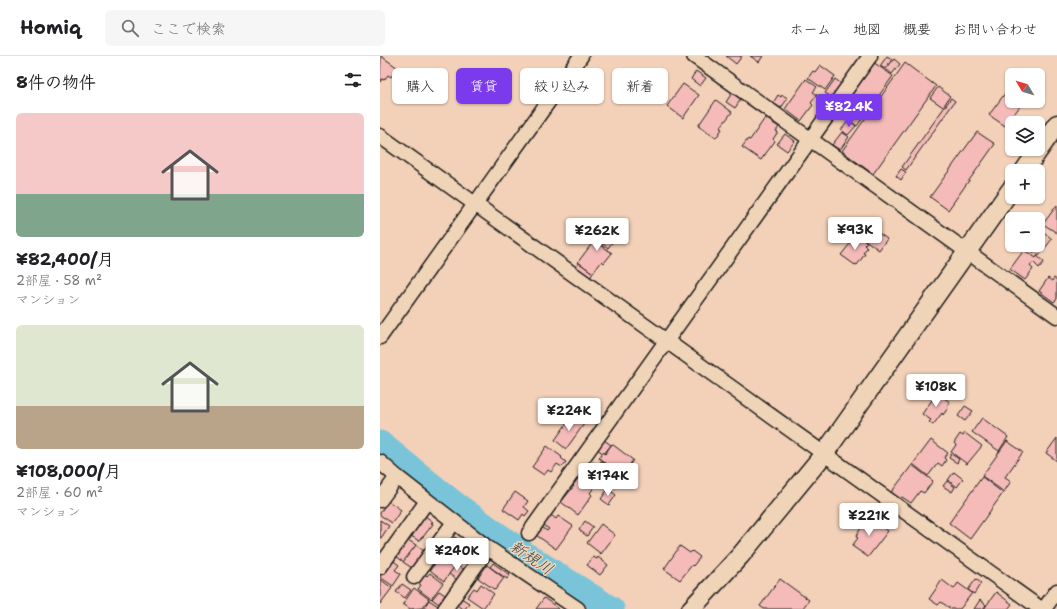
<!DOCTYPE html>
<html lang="ja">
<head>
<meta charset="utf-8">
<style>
  :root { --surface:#fff; --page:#f6f6f6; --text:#202124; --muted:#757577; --line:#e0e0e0; --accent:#7c3aed }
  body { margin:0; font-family:"Shantell Sans","Klee One",sans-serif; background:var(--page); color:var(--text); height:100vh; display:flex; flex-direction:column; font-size:15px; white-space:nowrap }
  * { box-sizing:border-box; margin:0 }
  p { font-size:13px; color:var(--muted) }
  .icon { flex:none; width:22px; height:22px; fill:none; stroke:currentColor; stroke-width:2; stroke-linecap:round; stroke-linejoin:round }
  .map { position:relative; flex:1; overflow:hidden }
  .drawer { display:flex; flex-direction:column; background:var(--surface); width:380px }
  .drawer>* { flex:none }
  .guide { position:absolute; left:12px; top:12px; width:380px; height:36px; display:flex; gap:8px }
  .needle { width:26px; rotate:308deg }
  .fabs { position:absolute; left:625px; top:12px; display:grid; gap:8px }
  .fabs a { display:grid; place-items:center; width:40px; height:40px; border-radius:6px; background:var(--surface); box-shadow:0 1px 3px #0004; font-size:20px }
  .price { position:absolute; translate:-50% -34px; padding:0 9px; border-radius:4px; background:#fff; color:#222; font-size:13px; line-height:26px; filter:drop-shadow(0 1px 2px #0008) }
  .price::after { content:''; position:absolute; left:50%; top:24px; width:12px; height:9px; margin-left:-6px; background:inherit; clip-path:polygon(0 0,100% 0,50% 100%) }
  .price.active { background:var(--accent); color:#fff }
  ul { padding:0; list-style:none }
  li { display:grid; align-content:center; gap:8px; height:212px; padding:0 16px }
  li span { display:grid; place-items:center; height:124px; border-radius:6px; color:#555 }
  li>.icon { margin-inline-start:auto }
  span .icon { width:72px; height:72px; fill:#fffc; stroke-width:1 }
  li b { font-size:17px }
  h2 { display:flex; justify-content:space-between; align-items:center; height:48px; padding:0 16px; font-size:17px }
  .chip { padding:0 14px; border-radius:6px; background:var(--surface); box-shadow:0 1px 3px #0004; font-size:14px; line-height:36px }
  .chip.active { background:var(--accent); color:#fff }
  header { display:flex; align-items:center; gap:24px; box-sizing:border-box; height:56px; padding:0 20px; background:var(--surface); border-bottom:1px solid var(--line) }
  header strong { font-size:19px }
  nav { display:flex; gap:22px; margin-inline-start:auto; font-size:14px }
  .search { width:280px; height:36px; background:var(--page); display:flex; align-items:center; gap:10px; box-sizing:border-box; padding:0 14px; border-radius:6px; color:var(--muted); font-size:15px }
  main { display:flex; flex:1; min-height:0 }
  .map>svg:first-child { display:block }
</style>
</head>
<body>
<header>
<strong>Homiq</strong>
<div class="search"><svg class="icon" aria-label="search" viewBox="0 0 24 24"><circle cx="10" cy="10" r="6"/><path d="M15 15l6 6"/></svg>ここで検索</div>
<nav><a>ホーム</a><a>地図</a><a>概要</a><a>お問い合わせ</a></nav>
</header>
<main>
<section class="drawer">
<h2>8件の物件<svg class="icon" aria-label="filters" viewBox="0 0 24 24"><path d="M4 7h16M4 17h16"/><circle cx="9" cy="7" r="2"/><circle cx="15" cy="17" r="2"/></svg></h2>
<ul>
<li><span style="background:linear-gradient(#f6c9c9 65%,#7fa58c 0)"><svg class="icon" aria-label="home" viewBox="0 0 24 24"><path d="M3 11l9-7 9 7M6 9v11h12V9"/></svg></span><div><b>¥82,400/月</b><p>2部屋 · 58 m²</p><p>マンション</p></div></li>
<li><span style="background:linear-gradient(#dfe7d0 65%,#b9a48a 0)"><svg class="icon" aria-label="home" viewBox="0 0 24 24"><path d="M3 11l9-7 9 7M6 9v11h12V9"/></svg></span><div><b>¥108,000/月</b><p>2部屋 · 60 m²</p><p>マンション</p></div></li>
</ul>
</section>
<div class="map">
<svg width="677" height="553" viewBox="0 0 677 553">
  <rect width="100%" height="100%" fill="#f3d0b8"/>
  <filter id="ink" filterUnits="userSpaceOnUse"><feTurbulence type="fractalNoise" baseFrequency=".025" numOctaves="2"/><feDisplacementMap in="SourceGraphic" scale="8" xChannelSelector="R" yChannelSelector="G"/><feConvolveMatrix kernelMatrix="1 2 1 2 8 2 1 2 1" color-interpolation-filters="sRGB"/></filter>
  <g filter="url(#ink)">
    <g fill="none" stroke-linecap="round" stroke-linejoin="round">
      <!-- river -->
      <polyline stroke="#7ac4da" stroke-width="25" points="0,387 74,447 145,498 232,553"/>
    </g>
    <!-- building -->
    <g fill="#f5bbb8" stroke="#1c1c1c">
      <polygon points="1,0 18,12 11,21 8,19 4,24 2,23 0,26"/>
      <polygon points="346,0 362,0 356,8"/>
      <polygon points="370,0 383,0 379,6"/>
      <polygon points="507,0 512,3 505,13 500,10"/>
      <polygon points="514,3 520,8 512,18 506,13"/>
      <polygon points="493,6 513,20 477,70 458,56"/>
      <polygon points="525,7 556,30 493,118 462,95"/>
      <polygon points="440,9 455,20 445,34 428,22 433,15 435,16"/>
      <polygon points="316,15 326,22 320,30 311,23"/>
      <polygon points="426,23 437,31 433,36 437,39 431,47 433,49 421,65 405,53"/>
      <polygon points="455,23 463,29 453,42 445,37"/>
      <polygon points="303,28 319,39 303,62 287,50"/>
      <polygon points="558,31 570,40 563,51 550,42"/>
      <polygon points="629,32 632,34 632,45 644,45 625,70 609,59"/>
      <polygon points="658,34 664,38 655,50 649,45 658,45"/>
      <polygon points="352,37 361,43 355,52 346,46"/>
      <polygon points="398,39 401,41 402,39 408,42 401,52 393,47"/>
      <polygon points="571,42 575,45 526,114 522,111"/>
      <polygon points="336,44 352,56 340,72 342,73 336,82 318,70"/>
      <polygon points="385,62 399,71 396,75 398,76 393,83 395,85 381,104 362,91 368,83 370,84"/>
      <polygon points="469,64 476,70 468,79 461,74"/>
      <polygon points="462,76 469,81 460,94 452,89"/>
      <polygon points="597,76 615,88 568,154 550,141"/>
      <polygon points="405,78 415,85 407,95 397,88"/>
      <polygon points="521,113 526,116 521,124 516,120"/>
      <polygon points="677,149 677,177 663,168"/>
      <polygon points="485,167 507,183 499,194 477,178"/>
      <polygon points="660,173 672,183 659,200 646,191 648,189 658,189 658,175"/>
      <polygon points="222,174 234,184 228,192 223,188 222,190 232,197 224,207 222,205 213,217 198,206"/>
      <polygon points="477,179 487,186 484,189 487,192 483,197 485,198 477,209 475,208 475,209 461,199"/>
      <polygon points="644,194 656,202 657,200 664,206 659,212 653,206 650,210 653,213 645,224 630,213"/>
      <polygon points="199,207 213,217 210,222 196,211"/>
      <polygon points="668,222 672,225 674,222 677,224 677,243 674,246 659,235"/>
      <polygon points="557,337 570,346 567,350 568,352 563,359 562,357 553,369 549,366 551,364 542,358"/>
      <polygon points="585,350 593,355 585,365 578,360"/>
      <polygon points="192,360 204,368 186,393 175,384"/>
      <polygon points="602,362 628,381 619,395 592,376"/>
      <polygon points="585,377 602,390 587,408 571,396 576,389 574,387 580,378 583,380"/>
      <polygon points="677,382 677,405 666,397"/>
      <polygon points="224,384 231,389 224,398 217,393"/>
      <polygon points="551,384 568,397 564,402 566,404 562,410 558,407 548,420 533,408"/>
      <polygon points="627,385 643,396 625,421 631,425 624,436 602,420"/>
      <polygon points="232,388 253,404 242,420 219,402 223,396 225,398"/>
      <polygon points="167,390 182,401 181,402 186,406 182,411 177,408 171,416 168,414 164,419 152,411"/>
      <polygon points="571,398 579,403 577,407 569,402"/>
      <polygon points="221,405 238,417 226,432 202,414 205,410 207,411 210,406 212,408 213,406 218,410"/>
      <polygon points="532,409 553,425 544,437 540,435 531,447 522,441 519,444 510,438"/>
      <polygon points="574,416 583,423 577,431 568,424"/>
      <polygon points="198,420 204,424 207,420 217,427 210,437 212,439 198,459 181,446 194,430 192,428"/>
      <polygon points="602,421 623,437 590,483 569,467"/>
      <polygon points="567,425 575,431 572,436 563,430"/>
      <polygon points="228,433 236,439 229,449 221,443"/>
      <polygon points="135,436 148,445 144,451 149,455 145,460 143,458 139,464 123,453"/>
      <polygon points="8,445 21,454 12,467 0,459 0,457"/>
      <polygon points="500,447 510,455 506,459 508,460 503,466 502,465 500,468 490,461"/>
      <polygon points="44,459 53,466 51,467 53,468 43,481 42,481 39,485 28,478"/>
      <polygon points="171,459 176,463 178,460 193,470 176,493 156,479 159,469 167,475 169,473 163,469"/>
      <polygon points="489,460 508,475 488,501 472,490 478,482 476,481 479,475"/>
      <polygon points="0,464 9,470 1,482 0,482"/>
      <polygon points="205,465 213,471 207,480 199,474"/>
      <polygon points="221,468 235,479 221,498 207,487"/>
      <polygon points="75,481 90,492 78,508 61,495 69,484 72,486"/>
      <polygon points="25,482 36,489 24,506 13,498"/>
      <polygon points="36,489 44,495 32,512 23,506"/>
      <polygon points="300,490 310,497 312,495 320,501 313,510 312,509 300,524 284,513"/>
      <polygon points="60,496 76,509 64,525 50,514 55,508 52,506"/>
      <polygon points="213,501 217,503 218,501 228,509 220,519 207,509"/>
      <polygon points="11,503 19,509 15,514 21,518 13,530 0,521 0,518"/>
      <polygon points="113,507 130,519 127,523 110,511"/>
      <polygon points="75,508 84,514 77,524 69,518 76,509"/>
      <polygon points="107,509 124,522 115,534 98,522"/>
      <polygon points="50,517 63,527 51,543 38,533 41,529 38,527 45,518 47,520"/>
      <polygon points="0,523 12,532 0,548"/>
      <polygon points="400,523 429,544 422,553 384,553 380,550"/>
      <polygon points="596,523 601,527 594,538 588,534"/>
      <polygon points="562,524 574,533 578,527 592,537 580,553 571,553 561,546 558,549 549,543"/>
      <polygon points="22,528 31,534 25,542 16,536"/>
      <polygon points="101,528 114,538 103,552 87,541 94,532 97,534"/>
      <polygon points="34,532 49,543 42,552 30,553 23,548"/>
      <polygon points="59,535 65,539 59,548 52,543"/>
      <polygon points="616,536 632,548 628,553 604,553"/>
      <polygon points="81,542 89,547 85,553 82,553 77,549"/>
      <polygon points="164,542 179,553 156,553"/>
      <polygon points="49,544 58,550 56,553 43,553"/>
      <polygon points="600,544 606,549 603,553 594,553"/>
    </g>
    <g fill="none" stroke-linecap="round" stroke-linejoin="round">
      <!-- minor casing -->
      <g stroke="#1c1c1c" stroke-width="17">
        <g id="minor">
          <polyline points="314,0 677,260"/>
          <polyline points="0,80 661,553"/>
          <polyline points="0,281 201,0"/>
          <polyline points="0,406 17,421 108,492 198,553"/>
          <polyline points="0,444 17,421"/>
          <polyline points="149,477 490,0"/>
          <polyline points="0,511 47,445"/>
          <polyline points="34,521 74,466"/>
          <polyline points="65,553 108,492"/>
          <polyline points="664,553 677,535"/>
        </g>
      </g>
      <!-- tertiary casing -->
      <g stroke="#1c1c1c" stroke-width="21">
        <g id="tertiary">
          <polyline points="644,115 677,68"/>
          <polyline points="311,553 360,500 444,398 632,132"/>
        </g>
      </g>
      <!-- minor -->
      <use href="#minor" stroke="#f0d4b7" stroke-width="14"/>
      <!-- tertiary -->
      <use href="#tertiary" stroke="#f0d4b7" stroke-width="18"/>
    </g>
  </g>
  <g text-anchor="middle" stroke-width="3" stroke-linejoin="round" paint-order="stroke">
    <!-- water labels -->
    <g font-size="16" font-style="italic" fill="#34464c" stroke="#f0d4b7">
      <text transform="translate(152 501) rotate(34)" y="6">新規川</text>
    </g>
  </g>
</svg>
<div class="fabs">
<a><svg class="needle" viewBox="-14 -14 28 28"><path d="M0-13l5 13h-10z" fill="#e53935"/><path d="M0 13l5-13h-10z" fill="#757577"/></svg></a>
<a><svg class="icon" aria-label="layers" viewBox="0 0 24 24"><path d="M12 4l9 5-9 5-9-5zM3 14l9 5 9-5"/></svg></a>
<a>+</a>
<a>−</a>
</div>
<b class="price active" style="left:469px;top:72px">¥82.4K</b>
<b class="price" style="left:475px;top:195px">¥93K</b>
<b class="price" style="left:217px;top:196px">¥262K</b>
<b class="price" style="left:556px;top:352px">¥108K</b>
<b class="price" style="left:189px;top:376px">¥224K</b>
<b class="price" style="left:228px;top:441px">¥174K</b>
<b class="price" style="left:489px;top:481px">¥221K</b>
<b class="price" style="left:77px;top:516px">¥240K</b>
<div class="guide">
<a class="chip">購入</a>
<a class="chip active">賃貸</a>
<a class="chip">絞り込み</a>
<a class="chip">新着</a>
</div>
</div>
</main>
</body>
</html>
